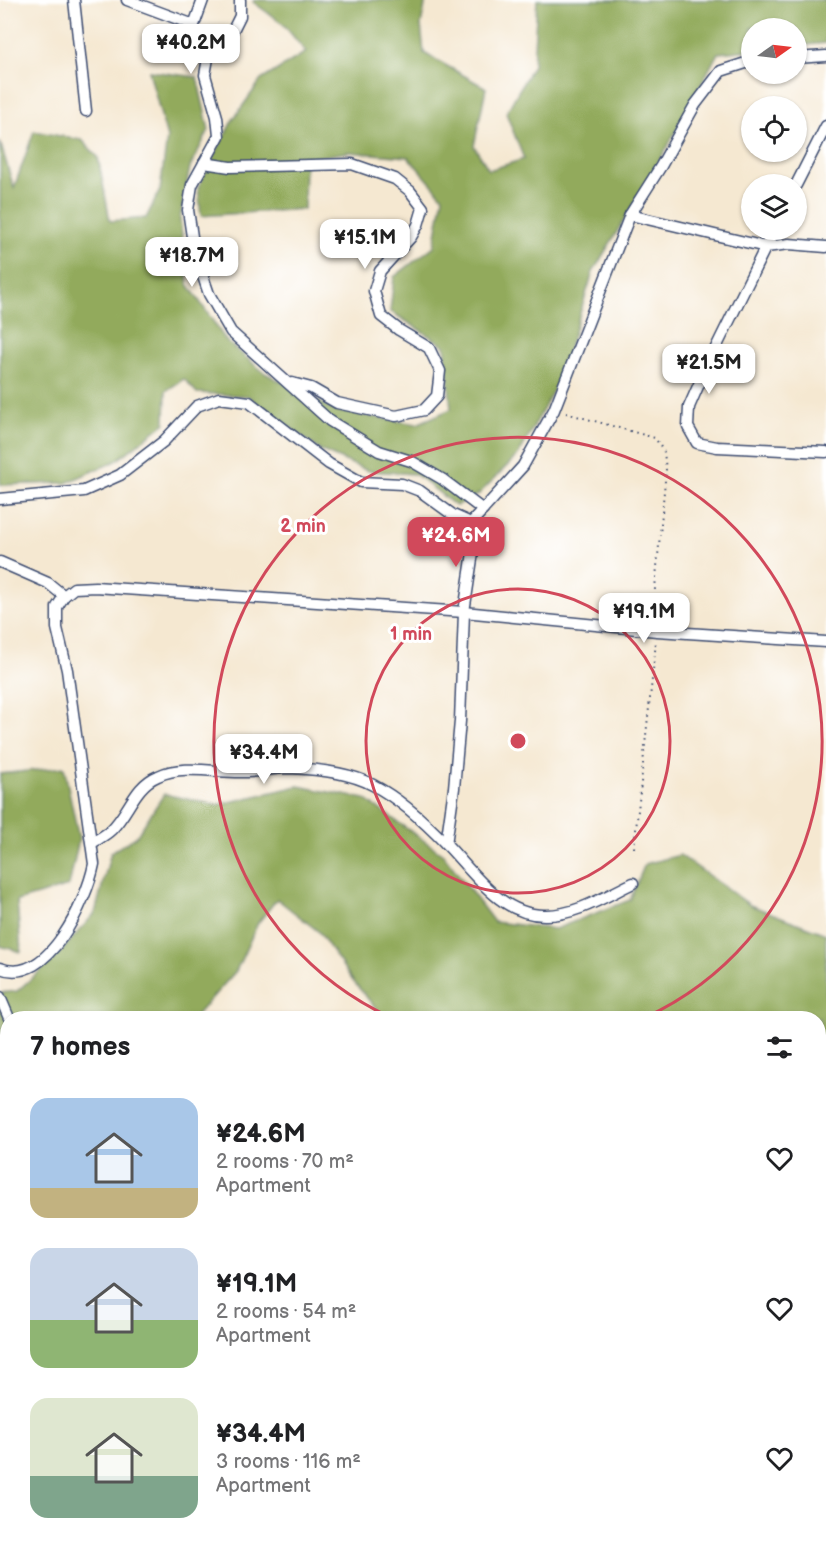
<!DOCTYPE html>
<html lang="en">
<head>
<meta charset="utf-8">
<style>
  :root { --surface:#fff; --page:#f2f2f2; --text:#202124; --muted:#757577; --accent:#d1495b }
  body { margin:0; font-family:"Balsamiq Sans",sans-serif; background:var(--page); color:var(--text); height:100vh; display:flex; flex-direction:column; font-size:22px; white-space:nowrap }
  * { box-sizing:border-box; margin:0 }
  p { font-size:20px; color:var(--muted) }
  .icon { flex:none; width:33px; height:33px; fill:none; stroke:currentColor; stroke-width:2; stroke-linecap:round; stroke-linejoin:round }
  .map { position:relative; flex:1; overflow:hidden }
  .drawer { position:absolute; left:0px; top:1011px; width:826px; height:534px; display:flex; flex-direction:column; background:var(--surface); border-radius:24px 24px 0 0; box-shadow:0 2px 4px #0004 }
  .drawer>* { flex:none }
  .needle { width:39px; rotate:76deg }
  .tools { position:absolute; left:741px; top:18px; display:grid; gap:12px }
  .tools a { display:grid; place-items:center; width:66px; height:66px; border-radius:50%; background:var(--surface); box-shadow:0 2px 4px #0004; font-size:30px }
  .price { position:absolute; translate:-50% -51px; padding:0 14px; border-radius:12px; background:#fff; color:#222; font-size:20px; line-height:39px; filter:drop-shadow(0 2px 3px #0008) }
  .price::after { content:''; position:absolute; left:50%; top:36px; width:18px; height:14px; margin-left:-9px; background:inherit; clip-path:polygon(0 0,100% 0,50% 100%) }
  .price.current { background:var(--accent); color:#fff }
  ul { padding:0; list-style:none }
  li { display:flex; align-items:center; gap:18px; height:150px; padding:0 30px }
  li span { display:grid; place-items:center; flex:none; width:168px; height:120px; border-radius:18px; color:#555 }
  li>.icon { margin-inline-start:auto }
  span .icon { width:72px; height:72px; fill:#fffc; stroke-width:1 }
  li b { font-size:26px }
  h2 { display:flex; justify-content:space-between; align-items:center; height:72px; padding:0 30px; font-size:26px }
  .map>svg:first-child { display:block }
</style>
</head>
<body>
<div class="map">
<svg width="826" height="1545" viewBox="0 0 826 1545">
  <rect width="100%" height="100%" fill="#fff"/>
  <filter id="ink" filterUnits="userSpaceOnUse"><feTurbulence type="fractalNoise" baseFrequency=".0167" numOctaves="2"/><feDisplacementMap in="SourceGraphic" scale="12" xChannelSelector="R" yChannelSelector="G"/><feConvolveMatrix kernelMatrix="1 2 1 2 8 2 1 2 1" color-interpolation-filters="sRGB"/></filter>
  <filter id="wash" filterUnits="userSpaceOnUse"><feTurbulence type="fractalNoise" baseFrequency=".008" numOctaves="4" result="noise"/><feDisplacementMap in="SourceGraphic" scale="24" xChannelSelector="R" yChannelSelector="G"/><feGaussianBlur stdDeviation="1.35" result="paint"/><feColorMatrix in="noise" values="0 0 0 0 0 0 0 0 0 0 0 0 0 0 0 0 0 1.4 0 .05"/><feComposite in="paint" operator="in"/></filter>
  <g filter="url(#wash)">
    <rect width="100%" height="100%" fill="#f5e8d1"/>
    <!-- forest -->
    <g fill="#92aa5c" stroke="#566c5d" stroke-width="1.5">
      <polygon points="254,0 426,0 421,25 424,53 486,88 474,146 489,170 524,159 506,113 533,65 537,0 826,0 826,43 797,46 796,28 752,28 751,50 718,53 667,148 593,272 559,380 519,454 479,494 456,506 415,474 368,471 320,450 248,396 197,393 184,379 166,391 165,423 116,461 66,483 0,485 0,142 14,188 34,131 82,140 98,157 110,221 146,218 160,190 167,138 149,71 197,77 209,130 190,167 180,219 188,284 227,342 265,373 336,411 417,424 451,409 445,346 390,311 394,277 434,246 443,197 408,157 349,152 305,159 304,209 201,216 198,188 232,121 261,80 306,52 283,24 253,2"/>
      <polygon points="64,767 79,839 69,886 17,901 21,952 0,946 0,774"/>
      <polygon points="298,786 365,799 443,854 494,922 555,929 630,900 645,864 680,855 750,905 826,934 826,1538 819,1538 819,1018 384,1018 353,981 319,932 277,899 258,923 236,971 194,1018 106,1018 102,1016 99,1018 33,1018 27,1015 23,1018 8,1018 7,1033 0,1054 0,993 17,991 57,956 95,913 111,852 136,837 164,794 217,805"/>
      <polygon points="0,1098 8,1117 7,1343 0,1340"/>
      <polygon points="54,1538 156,1538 167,1545 54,1545"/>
      <polygon points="533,1538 629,1538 600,1538 591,1545 531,1545"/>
      <polygon points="640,1538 698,1538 684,1545 641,1545"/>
    </g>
  </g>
  <g filter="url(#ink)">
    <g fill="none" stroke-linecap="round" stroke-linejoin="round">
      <!-- highway-tunnel -->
      <polyline stroke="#c9c3ba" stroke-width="20" stroke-dasharray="20 10" stroke-linecap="butt" points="0,1387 8,1393"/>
      <!-- street casing -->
      <g stroke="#3c4b6f" stroke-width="13">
        <g id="street">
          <polyline points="74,0 86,111"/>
          <polyline points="127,0 194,25 203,0"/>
          <polyline points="240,0 240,16 232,32 208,58 205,75 217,117 219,136 192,185 188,210 194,250 209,294 231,332 330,421 379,451 411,461 442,479 483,510"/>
          <polyline points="796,58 826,56"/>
          <polyline points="204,163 230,167 352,164 395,179 410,191 423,208 418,225 411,237 380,271 374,291 381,316 399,330 429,348 440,371 437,396 424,410 396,416 337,403 311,388 292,383"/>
          <polyline points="796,185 826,126"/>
          <polyline points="630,215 766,247 789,244 826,247"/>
          <polyline points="774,230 706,368 689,407 688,427 697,443 717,447 826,452"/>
          <polyline points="0,499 84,491 120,475 164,441 197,406 219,398 249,402 329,464 361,482 402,484 420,491 453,515 471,523"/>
          <polyline points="471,523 523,466 554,410 630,215 661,166 695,105 721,71 752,61"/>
          <polyline points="0,562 48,583 64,596"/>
          <path d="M92,843c6,-4 14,-8 19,-13 18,-17 23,-44 47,-54 25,-12 59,-3 86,-4 15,0 30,-4 45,-4 28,1 60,4 84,17 27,14 53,38 74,60 27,28 54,70 97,70 31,1 62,-19 89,-32"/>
          <polyline points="446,844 454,788 460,721 464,612 475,539 471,523"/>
          <path d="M0,968c48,19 87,-68 94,-104l-27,-194 -10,-42v-21l7,-11 10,-8 21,-1 369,25 193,19 169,11"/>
          <polyline points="0,997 9,1018"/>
          <polyline points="191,1538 221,1542 225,1545"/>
          <polyline points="280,1538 282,1545"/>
        </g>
      </g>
      <!-- highway casing -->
      <g stroke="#3c4b6f" stroke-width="22">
        <polyline id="highway" points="188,1538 197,1545"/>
      </g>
      <!-- path -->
      <g stroke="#3c4b6f" stroke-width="2" stroke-dasharray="1.5 4.5" stroke-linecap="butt">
        <polyline points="566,413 655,438 664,452 666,470 653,610 655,618"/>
        <polyline points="634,848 656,642"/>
      </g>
      <!-- street -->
      <use href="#street" stroke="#fff" stroke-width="10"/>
      <!-- highway -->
      <use href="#highway" stroke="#fabb8b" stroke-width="20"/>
    </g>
  </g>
  <!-- distance rings -->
  <g fill="none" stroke="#d1495b" stroke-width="3">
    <circle cx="518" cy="741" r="152"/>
    <path d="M392 1018A304 304 0 1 1 644 1018"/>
  </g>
  <circle cx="518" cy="741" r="9" fill="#d1495b" stroke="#fff" stroke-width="3"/>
  <g font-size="18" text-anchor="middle" font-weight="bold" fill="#d1495b" stroke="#fff" stroke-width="6" stroke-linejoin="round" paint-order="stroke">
    <text x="303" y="532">2 min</text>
    <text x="411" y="640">1 min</text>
  </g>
</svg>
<div class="tools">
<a><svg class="needle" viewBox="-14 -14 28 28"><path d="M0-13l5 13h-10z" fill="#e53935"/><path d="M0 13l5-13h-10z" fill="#757577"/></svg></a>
<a><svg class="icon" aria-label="locate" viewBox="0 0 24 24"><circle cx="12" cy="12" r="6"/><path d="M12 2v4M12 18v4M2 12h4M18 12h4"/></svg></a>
<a><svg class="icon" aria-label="layers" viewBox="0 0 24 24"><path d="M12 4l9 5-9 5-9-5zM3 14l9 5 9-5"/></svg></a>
</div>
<b class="price" style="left:191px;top:75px">¥40.2M</b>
<b class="price" style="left:365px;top:270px">¥15.1M</b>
<b class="price" style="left:192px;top:288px">¥18.7M</b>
<b class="price" style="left:709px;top:395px">¥21.5M</b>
<b class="price current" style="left:456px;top:568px">¥24.6M</b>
<b class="price" style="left:644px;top:644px">¥19.1M</b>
<b class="price" style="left:264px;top:785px">¥34.4M</b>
<section class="drawer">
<h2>7 homes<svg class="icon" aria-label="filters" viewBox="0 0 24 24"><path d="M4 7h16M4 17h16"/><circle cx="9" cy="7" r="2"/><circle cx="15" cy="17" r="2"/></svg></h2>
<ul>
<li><span style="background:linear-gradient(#a9c7e8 75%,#c2b280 0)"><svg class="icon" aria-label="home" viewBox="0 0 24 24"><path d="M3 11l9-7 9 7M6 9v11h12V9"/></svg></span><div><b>¥24.6M</b><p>2 rooms · 70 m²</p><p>Apartment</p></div><svg class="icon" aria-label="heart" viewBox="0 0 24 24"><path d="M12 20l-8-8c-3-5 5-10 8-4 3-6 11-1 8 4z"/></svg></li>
<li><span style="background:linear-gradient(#c9d6e8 60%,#8fb573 0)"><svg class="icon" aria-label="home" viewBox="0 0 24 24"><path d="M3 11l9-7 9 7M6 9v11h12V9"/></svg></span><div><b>¥19.1M</b><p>2 rooms · 54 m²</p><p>Apartment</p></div><svg class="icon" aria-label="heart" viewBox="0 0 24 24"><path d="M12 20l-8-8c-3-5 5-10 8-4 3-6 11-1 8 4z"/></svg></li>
<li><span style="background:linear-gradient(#dfe7d0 65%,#7fa58c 0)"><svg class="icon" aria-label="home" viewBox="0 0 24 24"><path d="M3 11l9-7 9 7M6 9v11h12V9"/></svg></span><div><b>¥34.4M</b><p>3 rooms · 116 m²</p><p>Apartment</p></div><svg class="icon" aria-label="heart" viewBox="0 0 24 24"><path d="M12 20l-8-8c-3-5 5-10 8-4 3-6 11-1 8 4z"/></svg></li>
</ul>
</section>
</div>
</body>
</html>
